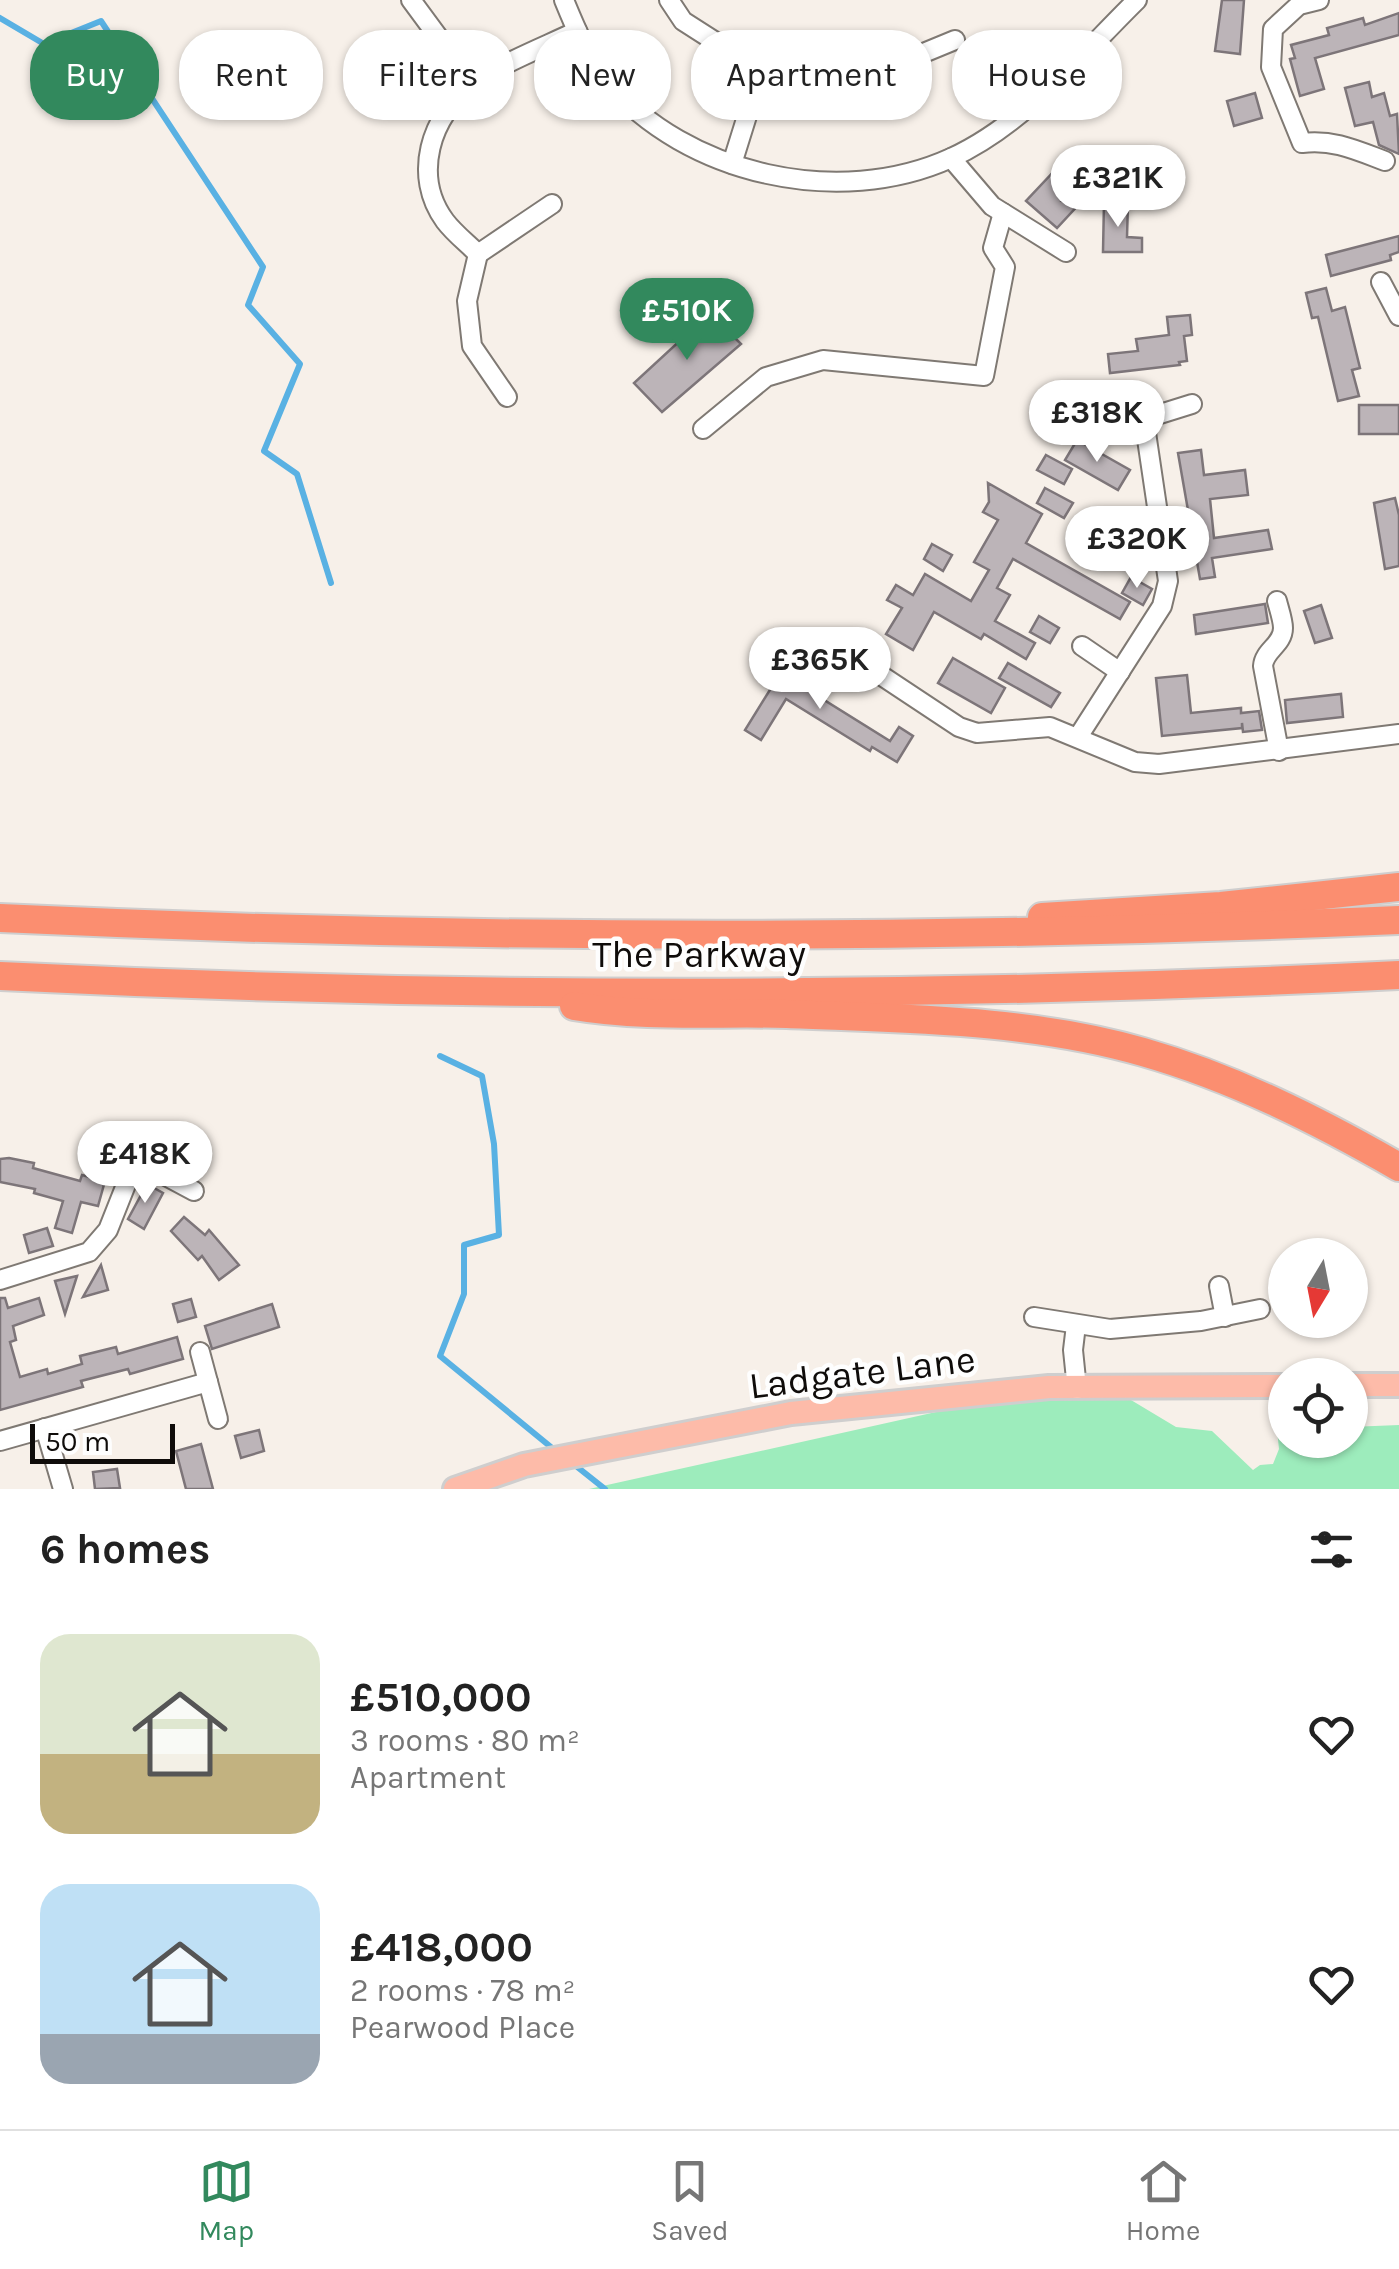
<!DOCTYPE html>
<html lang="en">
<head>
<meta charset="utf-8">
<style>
  :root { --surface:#fff; --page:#f6f6f6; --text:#222; --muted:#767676; --line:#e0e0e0; --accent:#32895d }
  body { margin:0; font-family:Karla,sans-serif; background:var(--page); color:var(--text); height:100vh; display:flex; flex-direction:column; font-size:38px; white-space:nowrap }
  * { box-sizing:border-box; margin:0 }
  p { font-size:32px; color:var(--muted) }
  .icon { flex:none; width:55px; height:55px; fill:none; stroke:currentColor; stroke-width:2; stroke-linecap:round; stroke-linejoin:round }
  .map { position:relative; height:1489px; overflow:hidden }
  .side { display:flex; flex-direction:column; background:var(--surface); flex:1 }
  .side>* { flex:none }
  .guide { position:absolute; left:30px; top:30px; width:1340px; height:90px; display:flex; gap:20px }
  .needle { width:65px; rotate:190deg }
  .controls { position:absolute; left:1268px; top:1238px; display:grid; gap:20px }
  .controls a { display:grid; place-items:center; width:100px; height:100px; border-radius:50%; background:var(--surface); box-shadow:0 2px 8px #0004; font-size:50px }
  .scale { position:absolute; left:30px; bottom:25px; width:145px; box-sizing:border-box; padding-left:10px; border:5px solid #0f0c0a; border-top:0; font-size:28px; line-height:35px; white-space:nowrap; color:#0f0c0a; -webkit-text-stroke:8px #fefefe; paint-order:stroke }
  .price { position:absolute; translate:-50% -85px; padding:0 22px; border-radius:35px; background:#fff; color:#222; font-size:32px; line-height:65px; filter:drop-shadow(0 2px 5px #0008) }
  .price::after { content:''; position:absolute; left:50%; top:60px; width:30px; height:22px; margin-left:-15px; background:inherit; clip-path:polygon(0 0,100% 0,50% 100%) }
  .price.current { background:var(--accent); color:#fff }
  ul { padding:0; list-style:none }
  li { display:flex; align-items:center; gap:30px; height:250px; padding:0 40px }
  li span { display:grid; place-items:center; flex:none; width:280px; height:200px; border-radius:30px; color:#555 }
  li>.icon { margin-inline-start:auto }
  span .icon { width:120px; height:120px; fill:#fffc; stroke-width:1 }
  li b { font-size:42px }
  h2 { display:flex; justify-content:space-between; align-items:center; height:120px; padding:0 40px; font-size:42px }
  .pill { padding:0 35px; border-radius:40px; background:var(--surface); box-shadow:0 2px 8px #0004; font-size:35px; line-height:90px }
  .pill.current { background:var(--accent); color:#fff }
  .tabs { display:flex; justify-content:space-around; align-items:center; height:140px; border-top:2px solid var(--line); background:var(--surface); font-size:28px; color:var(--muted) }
  .tabs a { display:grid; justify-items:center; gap:5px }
  .tabs .current { color:var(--accent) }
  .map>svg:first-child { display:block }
</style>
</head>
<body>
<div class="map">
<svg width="1399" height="1489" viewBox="0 0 1399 1489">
  <rect width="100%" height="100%" fill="#f7f0e9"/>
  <!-- green -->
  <polygon fill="#9decbc" points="1049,1387 1131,1400 1176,1427 1212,1431 1253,1470 1260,1465 1273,1464 1279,1449 1277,1430 1285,1424 1285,1440 1350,1440 1350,1427 1399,1425 1399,1489 589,1489"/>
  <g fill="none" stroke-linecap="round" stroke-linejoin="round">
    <!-- stream -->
    <g stroke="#59b1e3" stroke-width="6">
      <polyline points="0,18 44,44 101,21 263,267 248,305 300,364 264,451 297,474 331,583"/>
      <polyline points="440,1056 482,1076 494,1144 499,1235 464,1245 464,1294 440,1356 557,1452"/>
      <polyline points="571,1462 605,1489"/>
    </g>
  </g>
  <!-- building -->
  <g fill="#bcb4b8" stroke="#7d7579" stroke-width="2.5">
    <polygon points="1222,0 1244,0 1240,54 1215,51"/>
    <polygon points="1399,13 1399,35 1315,58 1324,89 1300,96 1290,59 1295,58 1291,45 1329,35 1327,28 1363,18 1365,25"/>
    <polygon points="1369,82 1372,97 1384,93 1390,116 1397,114 1399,154 1379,145 1373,122 1355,126 1345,88"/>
    <polygon points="1255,93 1262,118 1234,126 1227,101"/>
    <polygon points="1058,167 1077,184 1062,201 1081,202 1057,228 1026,201"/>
    <polygon points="1104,202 1128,203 1127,237 1142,238 1142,252 1103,252"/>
    <polygon points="1399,236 1399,252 1390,255 1391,260 1331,276 1326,255"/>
    <polygon points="1326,288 1332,311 1345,307 1360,368 1352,370 1359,396 1338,401 1318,317 1312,318 1306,293"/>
    <polygon points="710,313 741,344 662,412 634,383"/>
    <polygon points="1190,315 1192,335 1184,336 1187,361 1179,362 1180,365 1110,373 1108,354 1138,351 1136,339 1169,335 1167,317"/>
    <rect x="1359" y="405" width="40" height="29"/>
    <polygon points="1077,440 1130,470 1118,490 1065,460"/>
    <polygon points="1201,450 1204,475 1245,470 1248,495 1210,499 1214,538 1268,530 1272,549 1212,558 1215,577 1200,579 1178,453"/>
    <polygon points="1046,455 1072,469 1064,484 1037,470"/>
    <polygon points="988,483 1042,514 1026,543 1130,602 1120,619 1013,559 997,588 1010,595 995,621 1035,643 1026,659 984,634 981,639 934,612 913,650 886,634 902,608 887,600 896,585 913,595 925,574 971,601 989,570 974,562 998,520 983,512 989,502"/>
    <polygon points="1045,488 1073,503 1064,518 1037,503"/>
    <polygon points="1395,498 1399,515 1399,566 1385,569 1374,503"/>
    <polygon points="932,544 952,555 943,571 924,559"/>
    <polygon points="1131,577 1152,589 1143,605 1122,593"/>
    <polygon points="1265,604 1268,623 1196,634 1194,615"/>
    <polygon points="1321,605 1332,638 1315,643 1304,611"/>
    <polygon points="1039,616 1059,628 1050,643 1030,632"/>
    <polygon points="796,648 812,659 797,683 890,741 899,727 913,736 897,762 872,747 870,751 786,699 761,740 745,730"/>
    <polygon points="953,658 1005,688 991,713 938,683"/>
    <polygon points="1008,663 1060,693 1051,707 999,678"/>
    <polygon points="1187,675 1191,713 1241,708 1241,713 1259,711 1262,730 1243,732 1242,723 1242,728 1162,736 1156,678"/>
    <polygon points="1341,694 1343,717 1287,723 1285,700"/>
    <polygon points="9,1158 34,1163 33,1168 80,1181 82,1175 105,1181 98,1206 81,1202 72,1233 55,1228 63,1201 34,1193 35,1189 0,1182 0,1159"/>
    <polygon points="147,1184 163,1193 144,1229 128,1219"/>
    <polygon points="184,1217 205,1235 209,1230 239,1265 219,1280 202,1256 198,1260 171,1231"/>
    <polygon points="47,1228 53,1246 29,1253 24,1235"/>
    <polygon points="101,1265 108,1290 83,1297"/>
    <polygon points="77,1276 65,1314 55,1281"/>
    <polygon points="0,1298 5,1298 8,1308 39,1298 44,1315 13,1326 16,1340 10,1342 20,1377 47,1369 48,1374 82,1364 80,1356 116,1347 118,1354 177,1337 183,1359 130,1374 128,1369 81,1381 83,1387 0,1410"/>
    <polygon points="191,1299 196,1317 178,1322 173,1304"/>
    <polygon points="272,1304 279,1327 212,1349 205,1326"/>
    <polygon points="259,1430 264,1451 241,1458 235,1436"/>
    <polygon points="201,1444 213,1489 186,1489 176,1451"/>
    <polygon points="117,1469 120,1488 95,1489 93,1472"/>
  </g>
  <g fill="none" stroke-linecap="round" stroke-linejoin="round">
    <!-- minor casing -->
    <g stroke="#7f7973" stroke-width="22">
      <g id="minor">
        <polyline points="411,0 473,84"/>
        <path d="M564,0c11,27 24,58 43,81 79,94 232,128 344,77 73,-33 130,-103 186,-158"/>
        <polyline points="669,0 683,21 761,71 858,80 955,40"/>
        <path d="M1319,0l-20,5 -26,24 -2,38 31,76c31,-4 54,7 83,18"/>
        <polyline points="951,158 992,206 1066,252"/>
        <polyline points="732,164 761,71"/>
        <polyline points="478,254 552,204"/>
        <polyline points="1381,282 1399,316"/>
        <path d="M507,397l-35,-51 -5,-45 11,-47c-11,-11 -24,-21 -33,-33 -33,-45 -15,-105 28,-137 26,-20 73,-38 104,-53"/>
        <polyline points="703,429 766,377 823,360 984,376 1005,267 993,248 1003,213"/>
        <polyline points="1121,528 1168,565"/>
        <path d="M1277,601c2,8 6,19 6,27 0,17 -19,22 -20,38l16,85"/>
        <polyline points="1082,646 1120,672"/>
        <polyline points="873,670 959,727 977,733 1050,727 1135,762 1159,764 1399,734"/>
        <polyline points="1078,737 1162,606 1168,581 1144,419 1192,404"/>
        <polyline points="91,1148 151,1168 194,1191"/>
        <polyline points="0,1280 89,1252 108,1230 135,1162"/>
        <polyline points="1219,1286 1225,1317"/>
        <polyline points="1034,1317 1110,1329 1201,1321 1260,1309"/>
        <polyline points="1076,1325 1073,1350 1077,1389"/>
        <polyline points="200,1352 218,1419"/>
        <polyline points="45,1428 63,1489"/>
        <polyline points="0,1441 208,1382"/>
      </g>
    </g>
    <!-- major casing -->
    <g stroke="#cfcece" stroke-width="28">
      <g id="major">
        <polyline points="1350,1385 1399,1385"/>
        <polyline points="455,1489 524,1465 791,1413 1049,1387 1285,1386"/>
      </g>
    </g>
    <!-- highway casing -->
    <g stroke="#cfcece" stroke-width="32">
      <g id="highway">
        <polyline points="1042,917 1221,906 1399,887"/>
        <path d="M0,918c466,22 933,22 1399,2"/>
        <path d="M0,976c466,23 933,22 1399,-1"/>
        <path d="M574,1006c71,12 142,6 213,8 118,5 242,5 356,38 91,26 174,68 256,115"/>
      </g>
    </g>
    <!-- minor -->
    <use href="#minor" stroke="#fff" stroke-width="18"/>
    <!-- major -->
    <use href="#major" stroke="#fdbba9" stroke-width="22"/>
    <!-- highway -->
    <use href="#highway" stroke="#fb8e70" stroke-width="28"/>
  </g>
  <g text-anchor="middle" stroke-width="9" stroke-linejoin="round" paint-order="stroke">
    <!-- street labels -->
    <g font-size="38" fill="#0f0c0a" stroke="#fefefe">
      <text x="699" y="967">The Parkway</text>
      <text transform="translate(862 1372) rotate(-7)" y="13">Ladgate Lane</text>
    </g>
  </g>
</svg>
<div class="controls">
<a><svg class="needle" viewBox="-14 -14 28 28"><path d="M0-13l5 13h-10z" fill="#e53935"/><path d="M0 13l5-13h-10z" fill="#767676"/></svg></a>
<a><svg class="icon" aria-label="locate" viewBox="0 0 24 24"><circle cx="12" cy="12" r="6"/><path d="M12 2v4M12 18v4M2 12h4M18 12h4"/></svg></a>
</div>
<div class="scale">50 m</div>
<b class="price" style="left:1118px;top:230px">£321K</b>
<b class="price current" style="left:687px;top:363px">£510K</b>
<b class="price" style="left:1097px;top:465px">£318K</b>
<b class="price" style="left:1137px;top:591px">£320K</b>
<b class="price" style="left:820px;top:712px">£365K</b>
<b class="price" style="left:145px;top:1206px">£418K</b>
<div class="guide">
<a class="pill current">Buy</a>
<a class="pill">Rent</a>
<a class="pill">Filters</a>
<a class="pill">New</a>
<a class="pill">Apartment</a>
<a class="pill">House</a>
</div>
</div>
<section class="side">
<h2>6 homes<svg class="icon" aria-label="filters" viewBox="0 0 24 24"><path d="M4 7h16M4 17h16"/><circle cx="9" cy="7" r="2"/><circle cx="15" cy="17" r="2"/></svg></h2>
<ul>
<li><span style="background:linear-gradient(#dfe7d0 60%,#c2b280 0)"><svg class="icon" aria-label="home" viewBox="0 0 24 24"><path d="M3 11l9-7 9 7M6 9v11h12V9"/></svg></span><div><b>£510,000</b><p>3 rooms · 80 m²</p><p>Apartment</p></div><svg class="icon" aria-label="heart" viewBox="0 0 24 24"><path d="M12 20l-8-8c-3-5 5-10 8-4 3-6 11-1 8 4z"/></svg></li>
<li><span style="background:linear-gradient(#bfe0f5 75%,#9aa5b1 0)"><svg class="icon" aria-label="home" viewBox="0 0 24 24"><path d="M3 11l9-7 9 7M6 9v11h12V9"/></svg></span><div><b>£418,000</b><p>2 rooms · 78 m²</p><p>Pearwood Place</p></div><svg class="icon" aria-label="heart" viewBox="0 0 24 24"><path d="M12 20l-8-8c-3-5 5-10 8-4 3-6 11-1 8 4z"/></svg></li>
</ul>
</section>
<nav class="tabs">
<a class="current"><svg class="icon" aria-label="map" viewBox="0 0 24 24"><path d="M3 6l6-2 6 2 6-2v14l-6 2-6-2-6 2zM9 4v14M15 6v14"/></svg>Map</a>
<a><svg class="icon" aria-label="saved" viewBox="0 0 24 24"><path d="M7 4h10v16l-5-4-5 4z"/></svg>Saved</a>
<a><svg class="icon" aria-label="home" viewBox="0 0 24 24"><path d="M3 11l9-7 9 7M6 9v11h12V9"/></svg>Home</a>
</nav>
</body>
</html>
